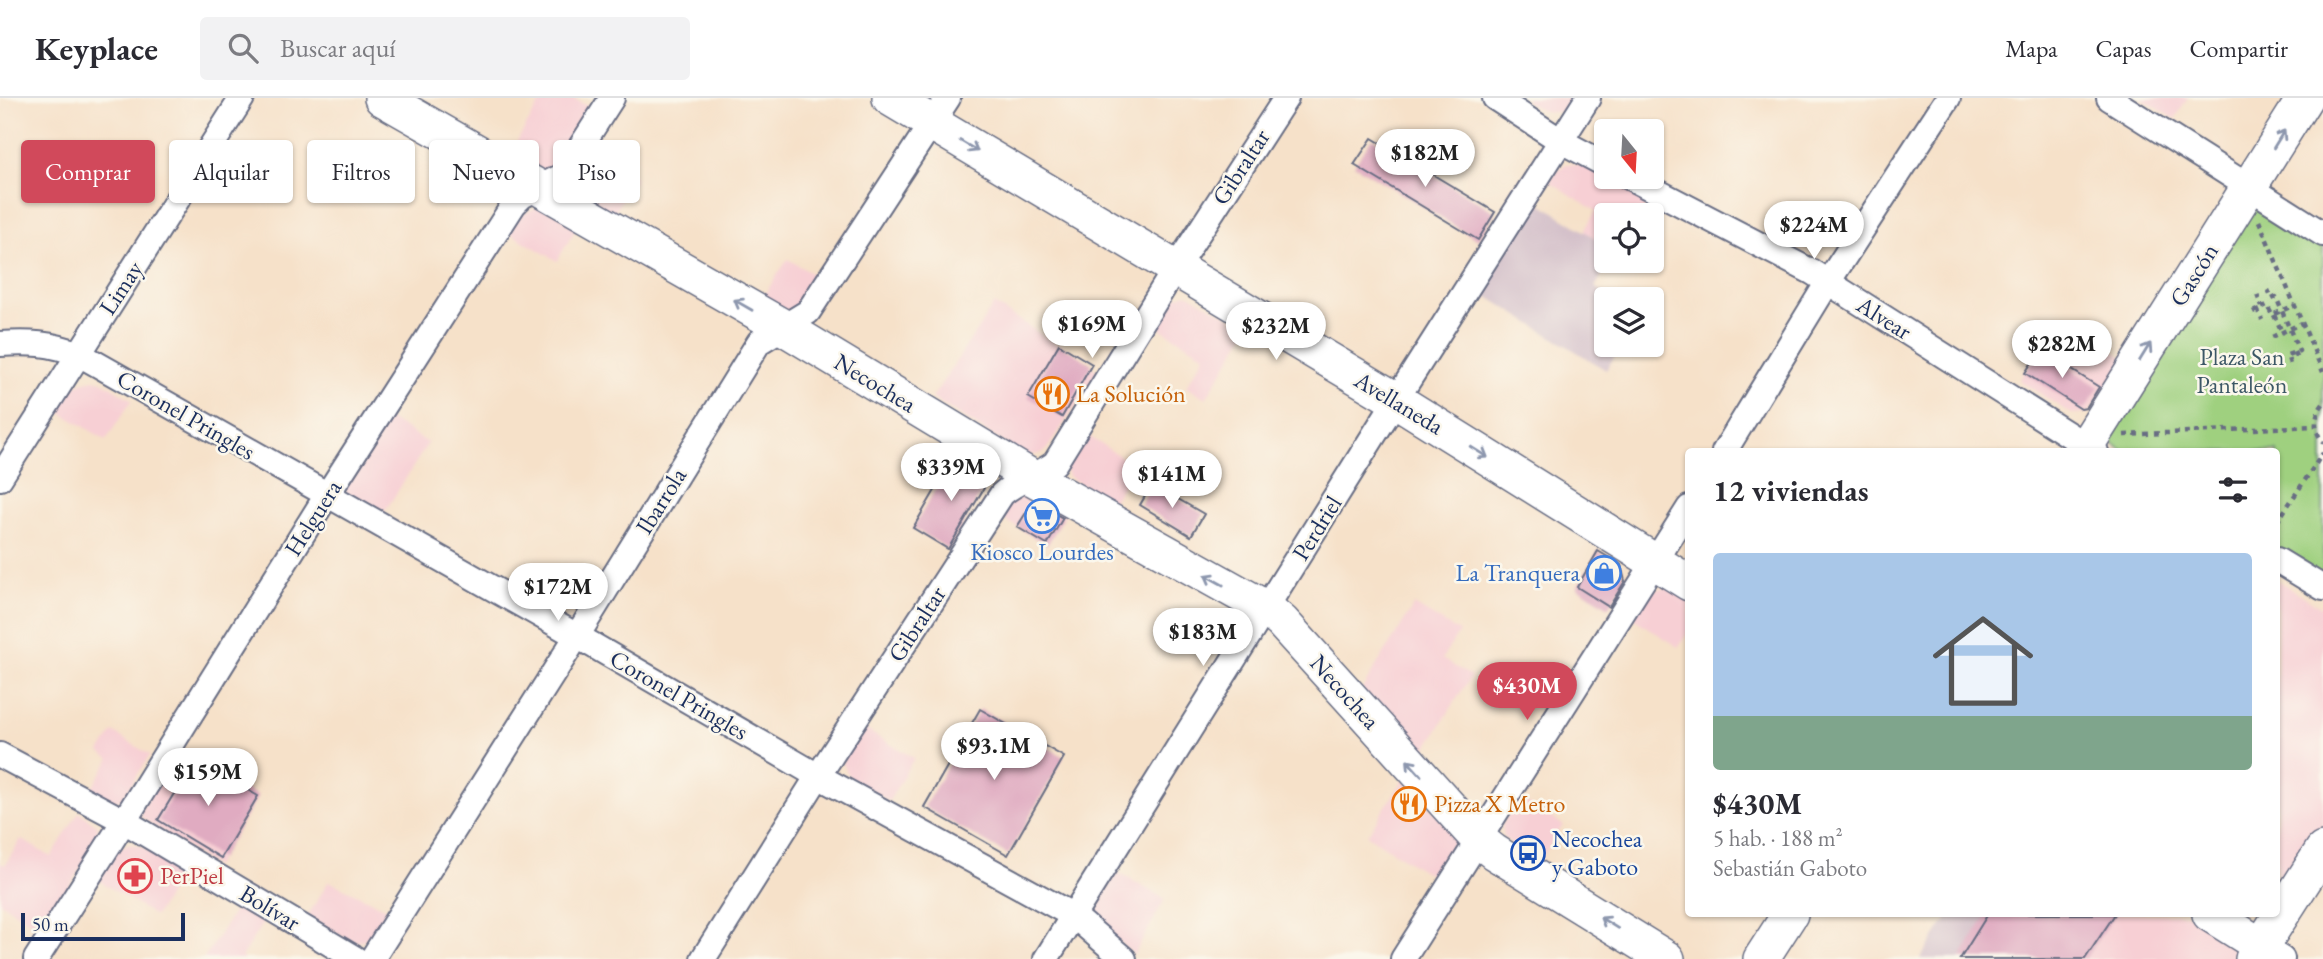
<!DOCTYPE html>
<html lang="es">
<head>
<meta charset="utf-8">
<style>
  :root { --surface:#fff; --page:#f2f2f3; --text:#2b2b33; --muted:#7c7c81; --line:#e1e1e2; --accent:#d1495b }
  body { margin:0; font-family:"EB Garamond",serif; background:var(--page); color:var(--text); height:100vh; display:flex; flex-direction:column; font-size:26px; white-space:nowrap }
  * { box-sizing:border-box; margin:0 }
  p { font-size:23px; color:var(--muted) }
  .icon { flex:none; width:38px; height:38px; fill:none; stroke:currentColor; stroke-width:2; stroke-linecap:round; stroke-linejoin:round }
  .map { position:relative; flex:1; overflow:hidden }
  .panel { position:absolute; left:1685px; top:350px; width:595px; height:469px; display:flex; flex-direction:column; background:var(--surface); border-radius:7px; box-shadow:0 2px 5px #0004 }
  .panel>* { flex:none }
  .banner { position:absolute; left:21px; top:42px; width:665px; height:63px; display:flex; gap:14px }
  .needle { width:46px; rotate:162deg }
  .fabs { position:absolute; left:1594px; top:21px; display:grid; gap:14px }
  .fabs a { display:grid; place-items:center; width:70px; height:70px; border-radius:7px; background:var(--surface); box-shadow:0 2px 5px #0004; font-size:35px }
  .scale { position:absolute; left:21px; bottom:18px; width:164px; box-sizing:border-box; padding-left:7px; border:4px solid #1b2f5e; border-top:0; font-size:19px; line-height:24px; white-space:nowrap; color:#1b2f5e; -webkit-text-stroke:5px #fbf7ec; paint-order:stroke }
  .price { position:absolute; translate:-50% -60px; padding:0 16px; border-radius:24px; background:#fff; color:#222; font-size:23px; line-height:46px; filter:drop-shadow(0 2px 4px #0008) }
  .price::after { content:''; position:absolute; left:50%; top:42px; width:21px; height:16px; margin-left:-10px; background:inherit; clip-path:polygon(0 0,100% 0,50% 100%) }
  .price.active { background:var(--accent); color:#fff }
  ul { padding:0; list-style:none }
  li { display:grid; align-content:center; gap:14px; height:371px; padding:0 28px }
  li span { display:grid; place-items:center; height:217px; border-radius:7px; color:#555 }
  li>.icon { margin-inline-start:auto }
  span .icon { width:126px; height:126px; fill:#fffc; stroke-width:1 }
  li b { font-size:30px }
  h2 { display:flex; justify-content:space-between; align-items:center; height:84px; padding:0 28px; font-size:30px }
  .pill { padding:0 24px; border-radius:7px; background:var(--surface); box-shadow:0 2px 5px #0004; font-size:24px; line-height:63px }
  .pill.active { background:var(--accent); color:#fff }
  header { display:flex; align-items:center; gap:42px; box-sizing:border-box; height:98px; padding:0 35px; background:var(--surface); border-bottom:2px solid var(--line) }
  header strong { font-size:33px }
  nav { display:flex; gap:38px; margin-inline-start:auto; font-size:24px }
  .search { width:490px; height:63px; background:var(--page); display:flex; align-items:center; gap:18px; box-sizing:border-box; padding:0 24px; border-radius:7px; color:var(--muted); font-size:26px }
  .map>svg:first-child { display:block }
</style>
</head>
<body>
<header>
<strong>Keyplace</strong>
<div class="search"><svg class="icon" aria-label="search" viewBox="0 0 24 24"><circle cx="10" cy="10" r="6"/><path d="M15 15l6 6"/></svg>Buscar aquí</div>
<nav><a>Mapa</a><a>Capas</a><a>Compartir</a></nav>
</header>
<div class="map">
<svg width="2323" height="861" viewBox="0 0 2323 861">
  <rect width="100%" height="100%" fill="#fbf7ec"/>
  <filter id="ink" filterUnits="userSpaceOnUse"><feTurbulence type="fractalNoise" baseFrequency=".0143" numOctaves="2"/><feDisplacementMap in="SourceGraphic" scale="14" xChannelSelector="R" yChannelSelector="G"/><feConvolveMatrix kernelMatrix="1 2 1 2 8 2 1 2 1" color-interpolation-filters="sRGB"/></filter>
  <filter id="wash" filterUnits="userSpaceOnUse"><feTurbulence type="fractalNoise" baseFrequency=".00686" numOctaves="4" result="noise"/><feDisplacementMap in="SourceGraphic" scale="28" xChannelSelector="R" yChannelSelector="G"/><feGaussianBlur stdDeviation="1.57" result="paint"/><feColorMatrix in="noise" values="0 0 0 0 0 0 0 0 0 0 0 0 0 0 0 0 0 1.4 0 .05"/><feComposite in="paint" operator="in"/></filter>
  <g filter="url(#wash)">
    <rect width="100%" height="100%" fill="#f6e1c9"/>
    <!-- built -->
    <g fill="#f7cfd4">
      <polygon points="543,0 573,0 595,13 548,76 508,58"/>
      <polygon points="1526,0 1577,0 1571,10 1562,14 1549,14 1540,12 1525,2"/>
      <polygon points="2141,0 2188,0 2175,21"/>
      <polygon points="592,52 636,80 610,120 579,97 575,87 575,79"/>
      <polygon points="1566,66 1587,67 1651,100 1640,117 1606,117 1606,147 1584,133 1596,113 1549,83 1558,72"/>
      <polygon points="540,108 578,127 557,163 508,134 519,118"/>
      <polygon points="788,161 822,182 812,196 789,214 758,206"/>
      <polygon points="1187,195 1249,230 1206,300 1186,289 1205,257 1154,227 1168,204 1173,200"/>
      <polygon points="994,206 1098,273 1047,352 1040,356 1025,358 932,300"/>
      <polygon points="2060,220 2129,263 2087,316 2071,316 2019,282"/>
      <polygon points="93,281 102,283 132,302 106,342 58,313 74,288"/>
      <polygon points="386,319 428,345 382,418 347,396 344,391"/>
      <polygon points="1084,335 1135,368 1111,406 1068,378 1065,371"/>
      <polygon points="1018,394 1031,394 1066,415 1047,447 997,417"/>
      <polygon points="2277,482 2323,511 2323,739 2277,812"/>
      <polygon points="1669,489 1689,497 1689,533 1678,549 1633,520 1646,498 1657,491"/>
      <polygon points="1414,507 1459,534 1442,561 1471,578 1419,662 1359,596"/>
      <polygon points="861,629 914,660 889,703 850,680 843,666 843,660"/>
      <polygon points="113,634 150,657 123,700 111,705 89,695 110,661 100,654"/>
      <polygon points="178,651 258,698 215,769 141,719 141,712"/>
      <polygon points="1404,681 1457,738 1459,757 1443,785 1367,737"/>
      <polygon points="1520,700 1563,727 1538,765 1504,740 1502,727"/>
      <polygon points="79,714 97,727 99,741 42,831 0,804 0,765 5,767 21,741 51,759"/>
      <polygon points="128,746 141,748 183,774 155,818 96,781 114,753"/>
      <polygon points="1117,774 1165,801 1134,857 1097,825 1095,820 1095,811 1098,802"/>
      <polygon points="329,783 389,812 374,838 357,844 349,842 307,819"/>
      <polygon points="238,807 264,823 241,859 244,861 204,861"/>
      <polygon points="2115,816 2193,816 2237,844 2243,861 2085,861"/>
    </g>
    <!-- industrial -->
    <g fill="#d2bdc8">
      <polygon points="1537,103 1606,147 1606,163 1611,163 1595,189 1614,201 1606,201 1606,247 1622,247 1606,272 1480,194"/>
      <polygon points="1950,816 2115,816 2085,861 1920,861"/>
    </g>
    <!-- green -->
    <polygon fill="#9fd07f" stroke="#5d806e" stroke-width="2" points="2264,106 2323,144 2323,480 2277,451 2277,354 2124,353 2113,346 2108,337 2252,107"/>
    <g id="blocks">
      <!-- building -->
      <g fill="#e0abc1">
        <polygon points="1372,40 1495,114 1478,142 1354,67"/>
        <polygon points="1059,246 1092,266 1062,319 1028,299"/>
        <polygon points="2040,252 2099,289 2086,310 2081,311 2025,275"/>
        <polygon points="955,358 981,373 984,390 948,451 913,430"/>
        <polygon points="1152,386 1204,416 1191,438 1140,407"/>
        <polygon points="1031,407 1039,407 1063,420 1047,447 1017,429"/>
        <polygon points="1598,453 1621,467 1625,483 1609,509 1577,489"/>
        <polygon points="980,611 1064,659 1008,757 924,709"/>
        <polygon points="195,661 258,698 221,760 158,722"/>
        <polygon points="1988,816 2115,816 2085,861 1960,861"/>
      </g>
    </g>
  </g>
  <g filter="url(#ink)">
    <use href="#blocks" fill-opacity="0" stroke="#686d83" stroke-width="2"/>
    <g fill="none" stroke-linecap="round" stroke-linejoin="round">
      <!-- street casing -->
      <g stroke="#686d83" stroke-width="28">
        <g id="street">
          <polyline points="1495,0 1561,43 1606,67"/>
          <polyline points="2109,0 2323,136"/>
          <polyline points="1629,79 1812,174 2096,354"/>
          <path d="M0,246c29,-2 51,-1 79,10l498,282 241,140 256,140 50,43"/>
          <polyline points="1724,354 1828,184 1948,0"/>
          <polyline points="0,380 242,0"/>
          <polyline points="2277,462 2323,490"/>
          <polyline points="0,657 124,723 356,861"/>
          <polyline points="2261,848 2282,861"/>
          <polyline points="36,861 124,723 327,397 514,106 522,98 562,78 612,0"/>
          <polyline points="372,861 577,538 759,244 808,214 948,0"/>
          <path d="M703,861l115,-183 184,-282c15,-14 36,-18 53,-31l120,-194 111,-171"/>
          <polyline points="1046,861 1396,302 1588,0"/>
          <polyline points="1403,861 1689,410"/>
        </g>
      </g>
      <!-- secondary casing -->
      <g stroke="#686d83" stroke-width="38">
        <g id="secondary">
          <polyline points="382,0 783,229 1031,379 1267,511 1282,524 1479,742 1494,754 1667,861"/>
          <polyline points="890,0 1396,302 1689,485"/>
          <polyline points="2082,354 2305,0"/>
          <polyline points="2210,816 2261,848"/>
          <polyline points="1761,861 1790,816"/>
          <polyline points="2253,861 2323,752"/>
        </g>
      </g>
      <!-- path -->
      <g stroke="#686d83" stroke-width="4.5" stroke-dasharray="5 5" stroke-linecap="butt">
        <polyline points="2259,123 2323,274"/>
        <polyline points="2268,192 2272,201 2276,199 2299,253 2287,257 2290,266"/>
        <polyline points="2257,197 2262,209"/>
        <polyline points="2257,211 2262,222"/>
        <polyline points="2253,214 2267,207 2272,217 2295,207"/>
        <polyline points="2274,217 2282,234"/>
        <polyline points="2272,239 2302,225"/>
        <polyline points="2294,254 2298,263"/>
        <path d="M2323,306c-10,13 -9,26 0,39"/>
        <polyline points="2124,337 2315,328"/>
        <polyline points="2277,424 2323,355"/>
      </g>
      <!-- street -->
      <use href="#street" stroke="#fff" stroke-width="24"/>
      <!-- secondary -->
      <use href="#secondary" stroke="#fff" stroke-width="35"/>
    </g>
    <!-- one-way arrows -->
    <defs><path id="oneway-shaft" d="M-6 0H5M1.5-3L5.5 0L1.5 3" fill="none" stroke-width="1.6" stroke-linecap="round" stroke-linejoin="round" transform="scale(1.75)"/></defs>
    <g stroke="#8d97ae">
      <use href="#oneway-shaft" transform="translate(2279 41) rotate(-58)"/>
      <use href="#oneway-shaft" transform="translate(969 48) rotate(31)"/>
      <use href="#oneway-shaft" transform="translate(743 207) rotate(-150)"/>
      <use href="#oneway-shaft" transform="translate(2145 254) rotate(-58)"/>
      <use href="#oneway-shaft" transform="translate(1479 354) rotate(32)"/>
      <use href="#oneway-shaft" transform="translate(1214 482) rotate(-151)"/>
      <use href="#oneway-shaft" transform="translate(1414 670) rotate(-132)"/>
      <use href="#oneway-shaft" transform="translate(1609 825) rotate(-148)"/>
    </g>
  </g>
  <!-- icons -->
  <defs>
    <g id="restaurant-ring" transform="scale(1.75)"><circle r="9.5" fill="#fbf7ec" stroke="#e8710a" stroke-width="1.5"/><path d="M-5-6h1v4h1v-4h1v4h1v-4h1v5L-1.5 .5V6h-2V.5L-5-1ZM5-6V6H3V1.5H1.5Q1.5-4 5-6Z" fill="#e8710a"/></g>
    <g id="supermarket-ring" transform="scale(1.75)"><circle r="9.5" fill="#fbf7ec" stroke="#3f7fe0" stroke-width="1.5"/><path d="M-6-5.5h2.5l.6 2H6L4.5 2H-2.5L-4.4-4H-6ZM-1.5 3.2a1.3 1.3 0 1 0 .1 0ZM3 3.2a1.3 1.3 0 1 0 .1 0Z" fill="#3f7fe0"/></g>
    <g id="shop-ring" transform="scale(1.75)"><circle r="9.5" fill="#fbf7ec" stroke="#3f7fe0" stroke-width="1.5"/><path d="M-5-2.5h2.3a2.7 3.5 0 0 1 5.4 0H5L5.5 6h-11ZM-1.5-2.5h3a1.5 2.3 0 0 0-3 0Z" fill="#3f7fe0"/></g>
    <g id="bus-ring" transform="scale(1.75)"><circle r="9.5" fill="#fbf7ec" stroke="#1a4fb4" stroke-width="1.5"/><path d="M-5-6H5V4H4V6H2V4H-2V6H-4V4H-5ZM-3.5-4V0h7V-4ZM-3.5 1.2v1.5H-2V1.2ZM2 1.2v1.5H3.5V1.2Z" fill="#1a4fb4"/></g>
    <g id="pharmacy-ring" transform="scale(1.75)"><circle r="9.5" fill="#fbf7ec" stroke="#e0444e" stroke-width="1.5"/><path d="M-2-6h4v4h4v4h-4v4h-4v-4h-4v-4h4Z" fill="#e0444e"/></g>
  </defs>
  <g fill-rule="evenodd">
    <use href="#restaurant-ring" x="1052" y="296"/>
    <use href="#supermarket-ring" x="1042" y="418"/>
    <use href="#shop-ring" x="1604" y="475"/>
    <use href="#restaurant-ring" x="1409" y="706"/>
    <use href="#bus-ring" x="1528" y="755"/>
    <use href="#pharmacy-ring" x="135" y="778"/>
  </g>
  <g text-anchor="middle" stroke-width="5" stroke-linejoin="round" paint-order="stroke">
    <!-- street labels -->
    <g font-size="24" fill="#1b2f5e" stroke="#fbf7ec">
      <text transform="translate(1241 69) rotate(-57)" y="8">Gibraltar</text>
      <text transform="translate(2194 177) rotate(-58)" y="8">Gascón</text>
      <text transform="translate(121 190) rotate(-57)" y="8">Limay</text>
      <text transform="translate(1884 220) rotate(32)" y="8">Alvear</text>
      <text transform="translate(875 285) rotate(31)" y="8">Necochea</text>
      <text transform="translate(1399 305) rotate(31)" y="8">Avellaneda</text>
      <text transform="translate(186 317) rotate(30)" y="8">Coronel Pringles</text>
      <text transform="translate(661 403) rotate(-58)" y="8">Ibarrola</text>
      <text transform="translate(313 420) rotate(-58)" y="8">Helguera</text>
      <text transform="translate(1317 430) rotate(-58)" y="8">Perdriel</text>
      <text transform="translate(917 526) rotate(-57)" y="8">Gibraltar</text>
      <text transform="translate(1345 594) rotate(48)" y="8">Necochea</text>
      <text transform="translate(679 597) rotate(30)" y="8">Coronel Pringles</text>
      <text transform="translate(270 810) rotate(31)" y="8">Bolívar</text>
    </g>
    <!-- park labels -->
    <g font-size="24" fill="#3c5766" stroke="#fbf7ec">
      <text x="2242" y="267">Plaza San<tspan x="2242" dy="28">Pantaleón</tspan></text>
    </g>
    <!-- food labels -->
    <g font-size="24" fill="#c56008" stroke="#fbf7ec" text-anchor="start">
      <text x="1076" y="304">La Solución</text>
      <text x="1434" y="714">Pizza X Metro</text>
    </g>
    <!-- shop labels -->
    <g font-size="24" fill="#366cbe" stroke="#fbf7ec">
      <text x="1042" y="462">Kiosco Lourdes</text>
      <text x="1580" y="483" text-anchor="end">La Tranquera</text>
    </g>
    <!-- transit labels -->
    <g font-size="24" fill="#164399" stroke="#fbf7ec" text-anchor="start">
      <text x="1552" y="749">Necochea<tspan x="1552" dy="28">y Gaboto</tspan></text>
    </g>
    <!-- health labels -->
    <g font-size="24" fill="#be3a42" stroke="#fbf7ec" text-anchor="start">
      <text x="160" y="786">PerPiel</text>
    </g>
  </g>
</svg>
<div class="fabs">
<a><svg class="needle" viewBox="-14 -14 28 28"><path d="M0-13l5 13h-10z" fill="#e53935"/><path d="M0 13l5-13h-10z" fill="#7c7c81"/></svg></a>
<a><svg class="icon" aria-label="locate" viewBox="0 0 24 24"><circle cx="12" cy="12" r="6"/><path d="M12 2v4M12 18v4M2 12h4M18 12h4"/></svg></a>
<a><svg class="icon" aria-label="layers" viewBox="0 0 24 24"><path d="M12 4l9 5-9 5-9-5zM3 14l9 5 9-5"/></svg></a>
</div>
<div class="scale">50 m</div>
<b class="price" style="left:1425px;top:91px">$182M</b>
<b class="price" style="left:1814px;top:163px">$224M</b>
<b class="price" style="left:1092px;top:262px">$169M</b>
<b class="price" style="left:1276px;top:264px">$232M</b>
<b class="price" style="left:2062px;top:282px">$282M</b>
<b class="price" style="left:951px;top:405px">$339M</b>
<b class="price" style="left:1172px;top:412px">$141M</b>
<b class="price" style="left:558px;top:525px">$172M</b>
<b class="price" style="left:1203px;top:570px">$183M</b>
<b class="price active" style="left:1527px;top:624px">$430M</b>
<b class="price" style="left:994px;top:684px">$93.1M</b>
<b class="price" style="left:208px;top:710px">$159M</b>
<div class="banner">
<a class="pill active">Comprar</a>
<a class="pill">Alquilar</a>
<a class="pill">Filtros</a>
<a class="pill">Nuevo</a>
<a class="pill">Piso</a>
</div>
<section class="panel">
<h2>12 viviendas<svg class="icon" aria-label="filters" viewBox="0 0 24 24"><path d="M4 7h16M4 17h16"/><circle cx="9" cy="7" r="2"/><circle cx="15" cy="17" r="2"/></svg></h2>
<ul>
<li><span style="background:linear-gradient(#a9c7e8 75%,#7fa58c 0)"><svg class="icon" aria-label="home" viewBox="0 0 24 24"><path d="M3 11l9-7 9 7M6 9v11h12V9"/></svg></span><div><b>$430M</b><p>5 hab. · 188 m²</p><p>Sebastián Gaboto</p></div></li>
</ul>
</section>
</div>
</body>
</html>
